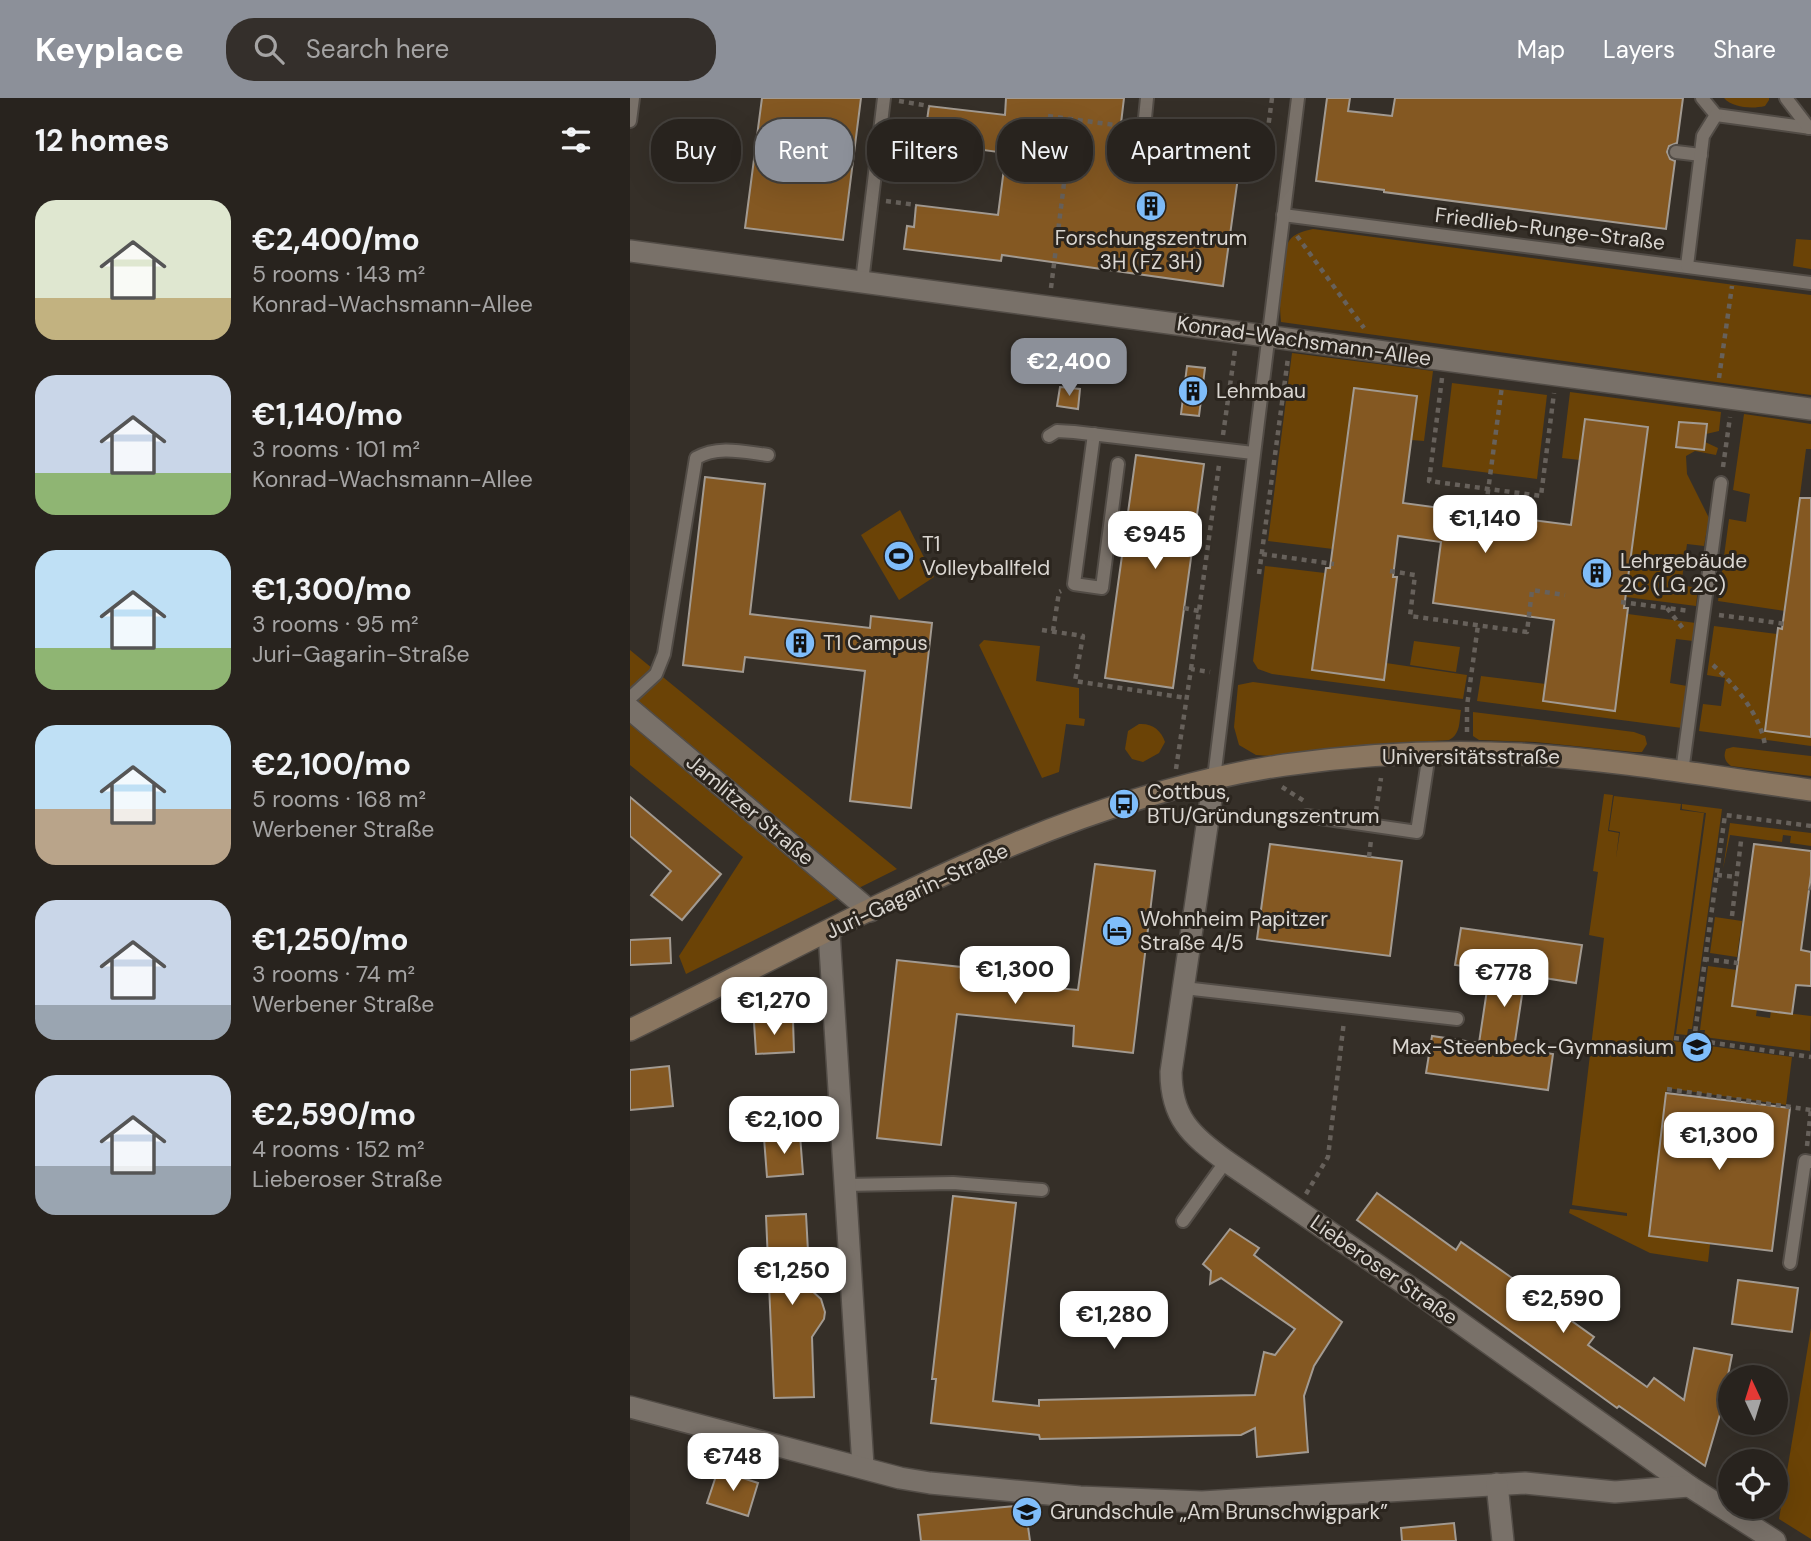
<!DOCTYPE html>
<html lang="en">
<head>
<meta charset="utf-8">
<style>
  :root { --surface:#28231e; --page:#342f2b; --text:#f1f3f6; --muted:#a5a4a4; --line:#44403c; --accent:#8c9099 }
  body { margin:0; font-family:"DM Sans",sans-serif; background:var(--page); color:var(--text); height:100vh; display:flex; flex-direction:column; font-size:26px; white-space:nowrap }
  * { box-sizing:border-box; margin:0 }
  p { font-size:23px; color:var(--muted) }
  .icon { flex:none; width:38px; height:38px; fill:none; stroke:currentColor; stroke-width:2; stroke-linecap:round; stroke-linejoin:round }
  .map { position:relative; flex:1; overflow:hidden }
  .panel { display:flex; flex-direction:column; background:var(--surface); width:630px }
  .panel>* { flex:none }
  .guide { position:absolute; left:21px; top:21px; width:665px; height:63px; display:flex; gap:14px }
  .needle { width:46px; rotate:356deg }
  .fabs { position:absolute; left:1088px; top:1267px; display:grid; gap:14px }
  .fabs a { display:grid; place-items:center; width:70px; height:70px; border-radius:50%; background:var(--surface); box-shadow:0 7px 28px #0002,0 0 0 2px var(--line); font-size:35px }
  .price { position:absolute; translate:-50% -60px; padding:0 16px; border-radius:14px; background:#fff; color:#222; font-size:23px; line-height:46px; filter:drop-shadow(0 2px 4px #0008) }
  .price::after { content:''; position:absolute; left:50%; top:42px; width:21px; height:16px; margin-left:-10px; background:inherit; clip-path:polygon(0 0,100% 0,50% 100%) }
  .price.on { background:var(--accent); color:#fff }
  ul { padding:0; list-style:none }
  li { display:flex; align-items:center; gap:21px; height:175px; padding:0 35px }
  li span { display:grid; place-items:center; flex:none; width:196px; height:140px; border-radius:21px; color:#555 }
  li>.icon { margin-inline-start:auto }
  span .icon { width:84px; height:84px; fill:#fffc; stroke-width:1 }
  li b { font-size:30px }
  h2 { display:flex; justify-content:space-between; align-items:center; height:84px; padding:0 35px; font-size:30px }
  .pill { padding:0 24px; border-radius:28px; background:var(--surface); box-shadow:0 7px 28px #0002,0 0 0 2px var(--line); font-size:24px; line-height:63px }
  .pill.on { background:var(--accent); color:#fff }
  header { display:flex; align-items:center; gap:42px; box-sizing:border-box; height:98px; padding:0 35px; background:var(--accent); color:#fff }
  header strong { font-size:33px }
  nav { display:flex; gap:38px; margin-inline-start:auto; font-size:24px }
  .search { width:490px; height:63px; background:var(--page); display:flex; align-items:center; gap:18px; box-sizing:border-box; padding:0 24px; border-radius:28px; color:var(--muted); font-size:26px }
  main { display:flex; flex:1; min-height:0 }
  .map>svg:first-child { display:block }
</style>
</head>
<body>
<header>
<strong>Keyplace</strong>
<div class="search"><svg class="icon" aria-label="search" viewBox="0 0 24 24"><circle cx="10" cy="10" r="6"/><path d="M15 15l6 6"/></svg>Search here</div>
<nav><a>Map</a><a>Layers</a><a>Share</a></nav>
</header>
<main>
<section class="panel">
<h2>12 homes<svg class="icon" aria-label="filters" viewBox="0 0 24 24"><path d="M4 7h16M4 17h16"/><circle cx="9" cy="7" r="2"/><circle cx="15" cy="17" r="2"/></svg></h2>
<ul>
<li><span style="background:linear-gradient(#dfe7d0 70%,#c2b280 0)"><svg class="icon" aria-label="home" viewBox="0 0 24 24"><path d="M3 11l9-7 9 7M6 9v11h12V9"/></svg></span><div><b>€2,400/mo</b><p>5 rooms · 143 m²</p><p>Konrad-Wachsmann-Allee</p></div></li>
<li><span style="background:linear-gradient(#c9d6e8 70%,#8fb573 0)"><svg class="icon" aria-label="home" viewBox="0 0 24 24"><path d="M3 11l9-7 9 7M6 9v11h12V9"/></svg></span><div><b>€1,140/mo</b><p>3 rooms · 101 m²</p><p>Konrad-Wachsmann-Allee</p></div></li>
<li><span style="background:linear-gradient(#bfe0f5 70%,#8fb573 0)"><svg class="icon" aria-label="home" viewBox="0 0 24 24"><path d="M3 11l9-7 9 7M6 9v11h12V9"/></svg></span><div><b>€1,300/mo</b><p>3 rooms · 95 m²</p><p>Juri-Gagarin-Straße</p></div></li>
<li><span style="background:linear-gradient(#bfe0f5 60%,#b9a48a 0)"><svg class="icon" aria-label="home" viewBox="0 0 24 24"><path d="M3 11l9-7 9 7M6 9v11h12V9"/></svg></span><div><b>€2,100/mo</b><p>5 rooms · 168 m²</p><p>Werbener Straße</p></div></li>
<li><span style="background:linear-gradient(#c9d6e8 75%,#9aa5b1 0)"><svg class="icon" aria-label="home" viewBox="0 0 24 24"><path d="M3 11l9-7 9 7M6 9v11h12V9"/></svg></span><div><b>€1,250/mo</b><p>3 rooms · 74 m²</p><p>Werbener Straße</p></div></li>
<li><span style="background:linear-gradient(#c9d6e8 65%,#9aa5b1 0)"><svg class="icon" aria-label="home" viewBox="0 0 24 24"><path d="M3 11l9-7 9 7M6 9v11h12V9"/></svg></span><div><b>€2,590/mo</b><p>4 rooms · 152 m²</p><p>Lieberoser Straße</p></div></li>
</ul>
</section>
<div class="map">
<svg width="1181" height="1443" viewBox="0 0 1181 1443">
  <rect width="100%" height="100%" fill="#352f28"/>
  <!-- green -->
  <g fill="#6b4306">
    <path d="M1094,0h45v2l-4,6c-13,3 -32,2 -41,-8z"/>
    <path d="M683,131l498,66v100l-530,-73c-2,-19 -2,-66 8,-81 5,-8 16,-10 24,-12z"/>
    <polygon points="1166,141 1181,142 1181,171 1163,168"/>
    <polygon points="662,255 803,273 794,343 781,342 787,298 703,451 638,443"/>
    <polygon points="822,285 917,297 907,381 812,369"/>
    <polygon points="940,294 1091,314 1089,333 1076,336 1076,326 1049,324 1074,352 1075,344 1088,350 1086,357 1065,353 1056,358 1057,376 1079,420 1074,448 1057,446 1051,487 1068,490 1066,508 996,499 1018,329 955,321 950,362 932,360"/>
    <polygon points="1114,316 1181,326 1181,351 1176,351 1155,513 1088,503 1099,421 1116,424 1120,396 1103,392"/>
    <polygon points="270,412 304,479 269,502 231,437"/>
    <polygon points="635,468 695,475 682,572 753,582 756,565 837,577 833,601 642,576 628,571 623,563"/>
    <polygon points="998,516 1066,525 1063,543 1046,541 1040,585 1057,588 1052,630 847,603 851,578 916,586 914,603 984,612"/>
    <polygon points="1084,528 1147,536 1135,632 1181,639 1181,648 1069,633 1073,606 1091,608 1095,580 1077,577"/>
    <polygon points="354,542 410,548 406,583 449,590 449,620 455,621 454,628 436,626 429,674 412,680 349,547"/>
    <polygon points="784,543 830,549 826,574 780,567"/>
    <polygon points="0,552 267,771 56,876 49,858 113,759 0,667"/>
    <path d="M623,584l208,28c-2,11 0,24 -12,30l-109,7 -70,9 -14,-1 -17,-10 -5,-18 4,-42z"/>
    <polygon points="843,614 1004,634 1015,638 1017,646 1012,654 1004,654 905,644 849,642 843,638"/>
    <path d="M509,626c13,-1 22,6 26,18l-6,11 -16,9 -11,-3 -7,-10 3,-18z"/>
    <path d="M1103,649l78,9v20l-80,-10c-6,-4 -8,-10 -5,-17z"/>
    <polygon points="974,696 983,697 978,733 989,735 986,760 990,734 979,732 984,698 1051,706 1050,712 1074,715 1043,943 1162,959 1156,1007 1037,990 1018,1137 1080,1146 1078,1164 1020,1155 939,1115 940,1111 997,1118 997,1115 942,1107 974,840 959,837 968,774 963,773"/>
    <polygon points="1052,706 1092,711 1062,931 1058,931 1057,937 1046,936 1076,715 1052,711"/>
    <polygon points="1100,725 1181,735 1181,748 1160,745 1161,738 1153,737 1152,744 1100,737 1093,771"/>
    <polygon points="1085,819 1112,823 1107,859 1080,855"/>
    <polygon points="1078,868 1107,872 1127,911 1126,918 1140,920 1141,913 1181,918 1180,953 1074,939 1075,932 1070,932"/>
    <polygon points="1181,1230 1181,1441 1149,1421"/>
  </g>
  <!-- building -->
  <g fill="#845822" stroke="#a29a91" stroke-width="2">
    <polygon points="132,0 231,0 213,142 115,130"/>
    <polygon points="376,0 494,0 490,34 612,50 593,188 372,157 371,163 274,151 277,128 284,129 286,107 368,117 376,55 294,44 299,8 375,17"/>
    <polygon points="697,0 720,0 718,13 762,18 765,0 1053,0 1047,45 1039,48 1037,54 1040,61 1045,63 1036,131 754,94 754,92 686,83"/>
    <polygon points="557,268 575,270 569,318 551,316"/>
    <polygon points="430,289 450,291 448,311 427,308"/>
    <polygon points="724,290 787,298 773,405 855,416 941,427 955,321 1018,329 994,510 998,510 985,613 913,603 924,522 803,505 811,444 768,438 763,479 767,479 754,582 682,572 696,470 700,470"/>
    <polygon points="1049,324 1077,326 1074,352 1046,349"/>
    <polygon points="506,357 574,366 543,590 475,580"/>
    <polygon points="75,379 135,386 120,516 240,530 241,518 302,525 281,710 220,703 235,573 115,559 113,574 53,567"/>
    <polygon points="1170,400 1181,400 1181,639 1135,633 1148,530 1152,531"/>
    <polygon points="0,699 91,776 52,822 21,797 41,773 0,738"/>
    <polygon points="640,746 772,763 760,858 627,841"/>
    <polygon points="1124,746 1181,753 1181,777 1171,852 1181,854 1181,888 1166,887 1162,916 1102,908"/>
    <polygon points="465,766 525,773 503,955 443,948 444,928 327,916 311,1047 247,1040 267,862 331,869 331,881 448,892"/>
    <polygon points="831,830 952,847 946,885 895,877 884,950 923,956 918,992 796,975 802,938 849,945 860,872 825,867"/>
    <polygon points="40,840 41,865 0,867 0,842"/>
    <polygon points="163,922 164,954 126,956 124,924"/>
    <polygon points="39,968 43,1008 0,1012 0,972"/>
    <polygon points="1036,995 1160,1010 1142,1153 1019,1138"/>
    <polygon points="170,1037 173,1076 137,1079 134,1040"/>
    <polygon points="747,1095 826,1152 831,1144 875,1175 964,1239 958,1247 1017,1289 1024,1280 1054,1302 1064,1250 1102,1257 1091,1313 1075,1368 989,1308 987,1310 727,1122"/>
    <polygon points="323,1098 386,1105 363,1303 409,1308 409,1302 625,1297 634,1254 645,1257 665,1231 591,1180 580,1186 581,1173 573,1166 600,1131 629,1150 624,1157 712,1224 684,1268 674,1298 678,1354 627,1359 625,1330 611,1337 410,1341 409,1337 301,1325 306,1281 302,1281"/>
    <polygon points="176,1116 180,1191 191,1201 195,1214 194,1221 182,1239 184,1299 144,1300 136,1118"/>
    <polygon points="1108,1182 1168,1190 1162,1234 1102,1226"/>
    <polygon points="88,1372 128,1385 118,1418 77,1405"/>
    <polygon points="395,1407 400,1443 291,1443 288,1417"/>
    <polygon points="824,1425 826,1443 772,1443 771,1430"/>
  </g>
  <g fill="none" stroke-linecap="round" stroke-linejoin="round">
    <!-- lane casing -->
    <g stroke="#524c46" stroke-width="16">
      <g id="lane">
        <polyline points="1072,0 1086,17 1181,30"/>
        <polyline points="1156,0 1179,30"/>
        <polyline points="0,23 3,0"/>
        <polyline points="514,30 517,0"/>
        <polyline points="1046,54 1071,57"/>
        <polyline points="653,117 1181,185"/>
        <polyline points="1057,168 1073,38 1086,17"/>
        <polyline points="232,184 254,0"/>
        <polyline points="464,336 444,486 472,490 488,366"/>
        <polyline points="419,338 427,333 444,334 623,355"/>
        <path d="M0,600l26,-24 8,-20 32,-196c22,-13 48,-6 72,-3"/>
        <polyline points="1052,674 1091,385"/>
        <polyline points="584,680 668,0"/>
        <polyline points="677,718 787,734 799,656"/>
        <polyline points="554,890 827,921"/>
        <polyline points="215,1087 323,1085 412,1092"/>
        <polyline points="553,1123 596,1063"/>
        <polyline points="1160,1165 1175,1063 1181,1064"/>
      </g>
    </g>
    <!-- street casing -->
    <g stroke="#524c46" stroke-width="24">
      <g id="street">
        <polyline points="0,153 1181,311"/>
        <polyline points="0,611 240,813"/>
        <path d="M584,680l-43,294c0,46 20,63 55,89l198,136 265,189 86,55"/>
        <polyline points="199,834 233,1368"/>
        <polyline points="0,1309 270,1380 300,1385 450,1399 572,1404 895,1385 985,1394 1059,1388"/>
        <polyline points="867,1386 873,1443"/>
      </g>
    </g>
    <!-- secondary casing -->
    <g stroke="#524c46" stroke-width="24">
      <path id="secondary" d="M0,932c206,-100 426,-232 655,-265 77,-11 158,-15 236,-11 97,6 194,23 290,36"/>
    </g>
    <!-- path -->
    <g stroke="#67615b" stroke-width="4.5" stroke-dasharray="5 5" stroke-linecap="butt">
      <polyline points="642,0 636,46 643,60"/>
      <polyline points="269,3 299,8"/>
      <polyline points="418,18 500,29"/>
      <polyline points="529,32 636,46"/>
      <polyline points="256,103 286,107"/>
      <polyline points="667,138 734,230"/>
      <polyline points="421,190 442,21"/>
      <polyline points="812,280 799,383 911,398 924,295"/>
      <polyline points="1089,280 1102,188"/>
      <polyline points="593,337 605,252"/>
      <polyline points="1093,369 1100,319"/>
      <polyline points="855,416 872,288"/>
      <polyline points="632,456 704,466"/>
      <polyline points="760,473 785,477 780,518 897,534 902,492 935,497"/>
      <polyline points="629,476 658,260"/>
      <polyline points="991,504 1060,513"/>
      <polyline points="554,510 569,513"/>
      <polyline points="1037,510 1055,533"/>
      <polyline points="1089,517 1156,526"/>
      <polyline points="412,532 453,538 445,583 556,600"/>
      <polyline points="423,533 429,494 431,493"/>
      <path d="M1083,567c22,20 47,49 52,80"/>
      <polyline points="561,571 589,367"/>
      <polyline points="837,634 837,608 848,527"/>
      <polyline points="546,671 561,571 580,574"/>
      <polyline points="652,689 674,703"/>
      <polyline points="746,713 751,680"/>
      <polyline points="1181,728 1095,717 1064,942 1181,959"/>
      <polyline points="739,759 741,742"/>
      <polyline points="1087,777 1107,779"/>
      <polyline points="1179,790 1181,791"/>
      <polyline points="1102,818 1111,743"/>
      <polyline points="1074,861 1108,865"/>
      <polyline points="1044,940 1064,942"/>
      <polyline points="1037,991 1181,1012"/>
      <polyline points="1177,1048 1181,1011"/>
      <polyline points="676,1096 698,1059 714,923"/>
    </g>
    <!-- lane -->
    <use href="#lane" stroke="#797169" stroke-width="12"/>
    <!-- street -->
    <use href="#street" stroke="#797169" stroke-width="21"/>
    <!-- secondary -->
    <use href="#secondary" stroke="#8a7660" stroke-width="21"/>
  </g>
  <!-- icons -->
  <defs>
    <g id="building-disc" transform="scale(1.575)"><circle r="9.5" fill="#7fbdfa" stroke="#2b251e"/><path d="M-4-6H4V6H1V3H-1V6H-4ZM-2.5-4.3h1.7v1.8h-1.7ZM.8-4.3h1.7v1.8H.8ZM-2.5-1h1.7V.8h-1.7ZM.8-1h1.7V.8H.8Z" fill="#111"/></g>
    <g id="stadium-disc" transform="scale(1.575)"><circle r="9.5" fill="#7fbdfa" stroke="#2b251e"/><path d="M0-5a6.5 5 0 1 0 0 10a6.5 5 0 1 0 0-10ZM-3.5-1.8h7v3.6h-7Z" fill="#111"/></g>
    <g id="bus-disc" transform="scale(1.575)"><circle r="9.5" fill="#7fbdfa" stroke="#2b251e"/><path d="M-5-6H5V4H4V6H2V4H-2V6H-4V4H-5ZM-3.5-4V0h7V-4ZM-3.5 1.2v1.5H-2V1.2ZM2 1.2v1.5H3.5V1.2Z" fill="#111"/></g>
    <g id="hotel-disc" transform="scale(1.575)"><circle r="9.5" fill="#7fbdfa" stroke="#2b251e"/><path d="M-6-4.5h1.5V1H6V5H4.5V3h-9V5H-6ZM-4 0a1.8 1.8 0 1 1 3.6 0ZM.5 0V-2.5h3Q6-2.5 6 0Z" fill="#111"/></g>
    <g id="school-disc" transform="scale(1.575)"><circle r="9.5" fill="#7fbdfa" stroke="#2b251e"/><path d="M0-5L7-2L0 1L-7-2ZM-4 1L0 2.5L4 1V4Q0 6-4 4Z" fill="#111"/></g>
  </defs>
  <g fill-rule="evenodd">
    <use href="#building-disc" x="521" y="108"/>
    <use href="#building-disc" x="563" y="293"/>
    <use href="#stadium-disc" x="269" y="458"/>
    <use href="#building-disc" x="967" y="475"/>
    <use href="#building-disc" x="170" y="545"/>
    <use href="#bus-disc" x="494" y="706"/>
    <use href="#hotel-disc" x="487" y="833"/>
    <use href="#school-disc" x="1067" y="949"/>
    <use href="#school-disc" x="397" y="1414"/>
  </g>
  <g text-anchor="middle" stroke-width="6" stroke-linejoin="round" paint-order="stroke">
    <!-- street labels -->
    <g font-size="21" fill="#dad6d1" stroke="#2b251e">
      <text transform="translate(920 131) rotate(7)" y="7">Friedlieb-Runge-Straße</text>
      <text transform="translate(674 243) rotate(8)" y="7">Konrad-Wachsmann-Allee</text>
      <text x="841" y="666">Universitätsstraße</text>
      <text transform="translate(120 712) rotate(40)" y="7">Jamlitzer Straße</text>
      <text transform="translate(287 793) rotate(-25)" y="7">Juri-Gagarin-Straße</text>
      <text transform="translate(754 1172) rotate(35)" y="7">Lieberoser Straße</text>
    </g>
    <!-- poi labels -->
    <g font-size="21" fill="#dad6d1" stroke="#2b251e" text-anchor="start">
      <text x="521" y="147" text-anchor="middle">Forschungszentrum<tspan x="521" dy="24">3H (FZ 3H)</tspan></text>
      <text x="586" y="300">Lehmbau</text>
      <text x="292" y="453">T1<tspan x="292" dy="24">Volleyballfeld</tspan></text>
      <text x="990" y="470">Lehrgebäude<tspan x="990" dy="24">2C (LG 2C)</tspan></text>
      <text x="193" y="552">T1 Campus</text>
      <text x="517" y="701">Cottbus,<tspan x="517" dy="24">BTU/Gründungszentrum</tspan></text>
      <text x="510" y="828">Wohnheim Papitzer<tspan x="510" dy="24">Straße 4/5</tspan></text>
      <text x="1044" y="956" text-anchor="end">Max-Steenbeck-Gymnasium</text>
      <text x="420" y="1421">Grundschule „Am Brunschwigpark”</text>
    </g>
  </g>
</svg>
<div class="fabs">
<a><svg class="needle" viewBox="-14 -14 28 28"><path d="M0-13l5 13h-10z" fill="#e53935"/><path d="M0 13l5-13h-10z" fill="#a5a4a4"/></svg></a>
<a><svg class="icon" aria-label="locate" viewBox="0 0 24 24"><circle cx="12" cy="12" r="6"/><path d="M12 2v4M12 18v4M2 12h4M18 12h4"/></svg></a>
</div>
<b class="price on" style="left:439px;top:300px">€2,400</b>
<b class="price" style="left:855px;top:457px">€1,140</b>
<b class="price" style="left:525px;top:473px">€945</b>
<b class="price" style="left:385px;top:908px">€1,300</b>
<b class="price" style="left:874px;top:911px">€778</b>
<b class="price" style="left:144px;top:939px">€1,270</b>
<b class="price" style="left:154px;top:1058px">€2,100</b>
<b class="price" style="left:1089px;top:1074px">€1,300</b>
<b class="price" style="left:162px;top:1209px">€1,250</b>
<b class="price" style="left:933px;top:1237px">€2,590</b>
<b class="price" style="left:484px;top:1253px">€1,280</b>
<b class="price" style="left:103px;top:1395px">€748</b>
<div class="guide">
<a class="pill">Buy</a>
<a class="pill on">Rent</a>
<a class="pill">Filters</a>
<a class="pill">New</a>
<a class="pill">Apartment</a>
</div>
</div>
</main>
</body>
</html>
